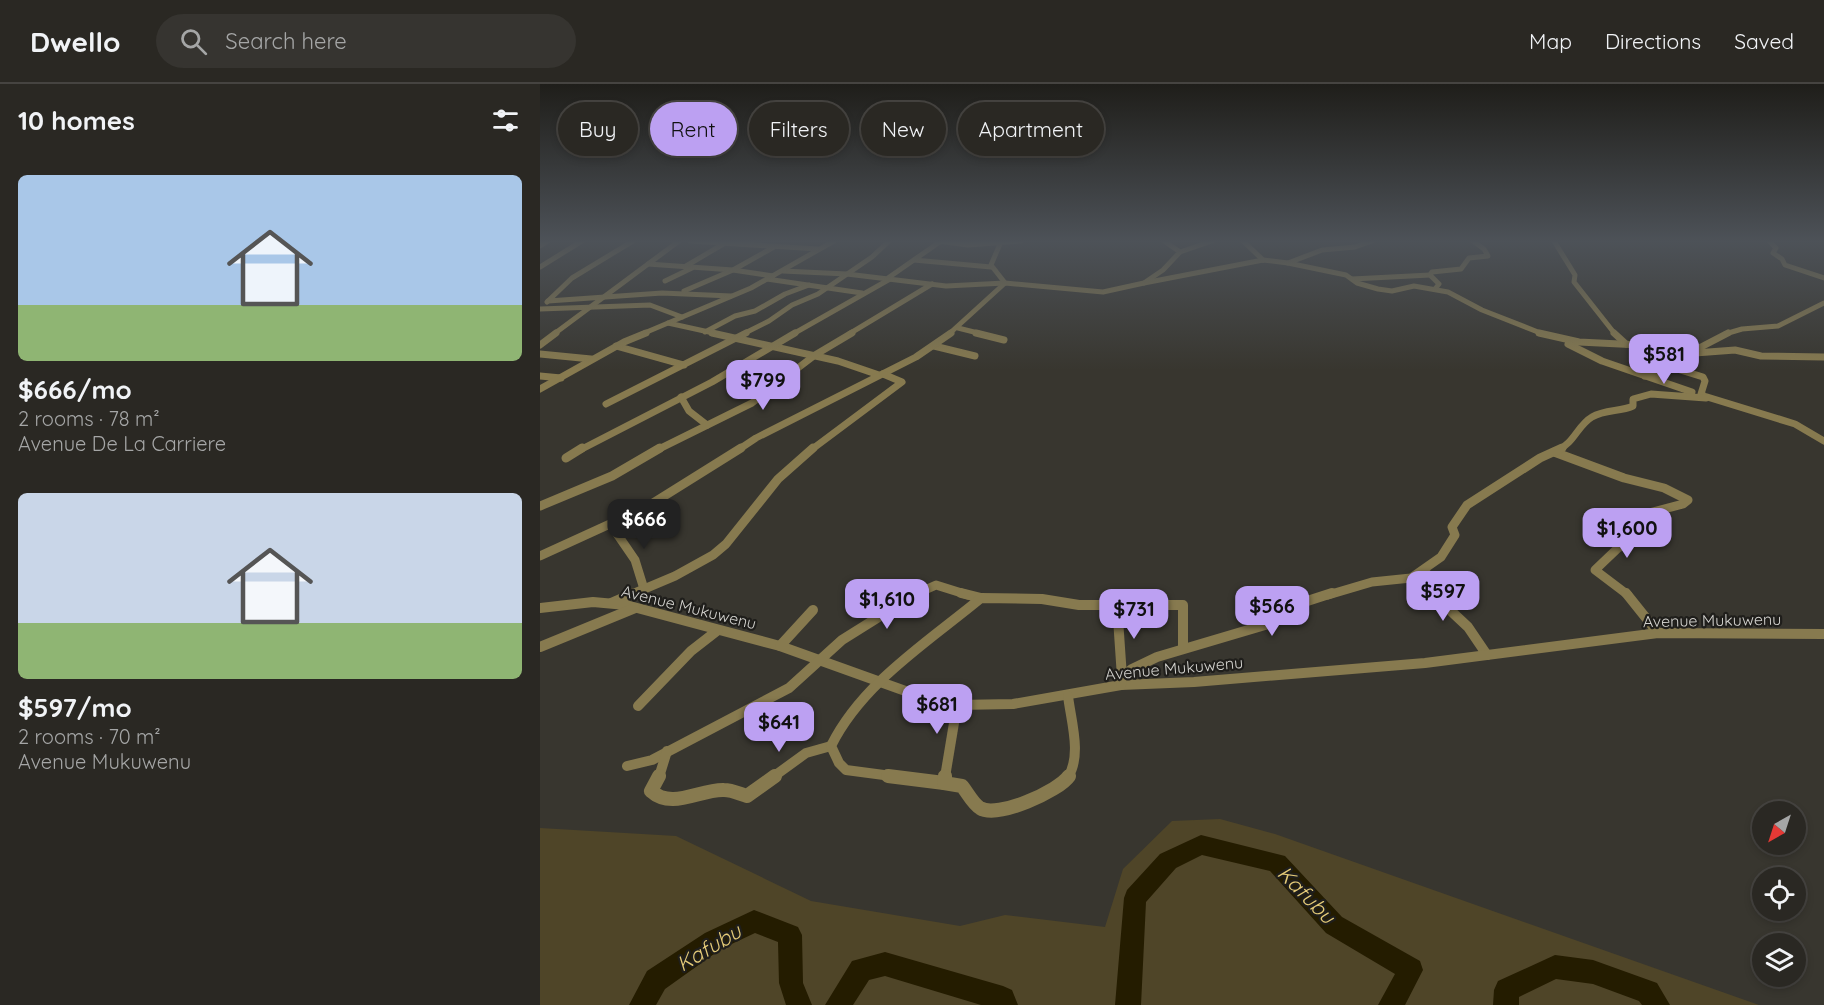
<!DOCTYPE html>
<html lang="en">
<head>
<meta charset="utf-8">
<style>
  :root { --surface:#2a2823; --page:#363430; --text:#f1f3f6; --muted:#a5a6a6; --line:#464441; --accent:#bca0f2 }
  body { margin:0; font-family:Quicksand,sans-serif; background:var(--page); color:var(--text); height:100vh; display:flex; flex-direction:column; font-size:22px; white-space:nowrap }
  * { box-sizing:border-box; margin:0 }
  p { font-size:20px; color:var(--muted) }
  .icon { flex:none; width:33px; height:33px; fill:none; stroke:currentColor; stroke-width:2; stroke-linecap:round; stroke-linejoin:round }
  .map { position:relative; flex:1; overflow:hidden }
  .panel { display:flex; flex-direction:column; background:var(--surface); width:540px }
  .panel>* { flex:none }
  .top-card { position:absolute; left:18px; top:18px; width:570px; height:54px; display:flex; gap:12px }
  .needle { width:39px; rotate:219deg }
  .buttons { position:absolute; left:1212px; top:717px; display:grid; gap:12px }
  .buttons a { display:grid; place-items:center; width:54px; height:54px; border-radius:50%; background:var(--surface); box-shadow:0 3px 9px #0003,0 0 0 2px var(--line); font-size:30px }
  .price { position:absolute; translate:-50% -51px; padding:0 14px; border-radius:12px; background:var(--accent); color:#111; font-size:20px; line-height:39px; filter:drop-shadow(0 2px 3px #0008) }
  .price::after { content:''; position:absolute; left:50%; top:36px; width:18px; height:14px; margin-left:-9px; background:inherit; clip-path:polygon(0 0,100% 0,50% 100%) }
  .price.on { background:#222; color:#fff }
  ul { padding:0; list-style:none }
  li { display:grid; align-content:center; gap:12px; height:318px; padding:0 18px }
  li span { display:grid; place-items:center; height:186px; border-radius:9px; color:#555 }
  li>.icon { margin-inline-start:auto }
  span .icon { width:108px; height:108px; fill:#fffc; stroke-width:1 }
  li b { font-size:26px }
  h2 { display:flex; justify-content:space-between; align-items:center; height:72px; padding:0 18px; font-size:26px }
  .chip { padding:0 21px; border-radius:27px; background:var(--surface); box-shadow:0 3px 9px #0003,0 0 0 2px var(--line); font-size:21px; line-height:54px }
  .chip.on { background:var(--accent); color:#111 }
  header { display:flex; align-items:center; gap:36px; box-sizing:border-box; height:84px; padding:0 30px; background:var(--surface); border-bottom:2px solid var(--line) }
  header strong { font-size:28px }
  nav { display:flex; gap:33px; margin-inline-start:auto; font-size:21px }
  .search { width:420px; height:54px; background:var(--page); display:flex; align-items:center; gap:15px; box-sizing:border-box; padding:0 21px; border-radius:33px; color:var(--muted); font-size:22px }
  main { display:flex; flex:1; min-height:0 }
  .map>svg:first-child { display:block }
</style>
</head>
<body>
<header>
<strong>Dwello</strong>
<div class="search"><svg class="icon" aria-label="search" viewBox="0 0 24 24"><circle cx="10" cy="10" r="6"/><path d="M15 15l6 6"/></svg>Search here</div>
<nav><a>Map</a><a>Directions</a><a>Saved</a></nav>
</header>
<main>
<section class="panel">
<h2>10 homes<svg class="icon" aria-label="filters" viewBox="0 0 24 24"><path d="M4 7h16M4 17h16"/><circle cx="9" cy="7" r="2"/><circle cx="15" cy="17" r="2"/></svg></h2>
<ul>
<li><span style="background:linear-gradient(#a9c7e8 70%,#8fb573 0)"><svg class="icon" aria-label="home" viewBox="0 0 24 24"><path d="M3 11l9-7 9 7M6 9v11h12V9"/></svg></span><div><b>$666/mo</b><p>2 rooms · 78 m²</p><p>Avenue De La Carriere</p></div></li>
<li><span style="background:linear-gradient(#c9d6e8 70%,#8fb573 0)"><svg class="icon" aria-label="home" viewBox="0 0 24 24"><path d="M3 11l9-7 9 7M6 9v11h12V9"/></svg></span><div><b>$597/mo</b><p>2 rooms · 70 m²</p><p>Avenue Mukuwenu</p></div></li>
</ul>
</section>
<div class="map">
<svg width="1284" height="921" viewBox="0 0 1284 921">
  <rect width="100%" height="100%" fill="#38362f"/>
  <!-- green -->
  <polygon fill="#4f4528" points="680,735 735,750 1219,921 0,921 0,744 136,752 271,817 420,842 465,831 565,843 583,785 632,737"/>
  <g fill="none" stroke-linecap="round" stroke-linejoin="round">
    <!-- river -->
    <g fill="#241c00" fill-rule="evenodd">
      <polygon points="661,751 745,772 802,833 880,877 883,886 865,921 838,921 855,890 786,849 730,787 662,771 636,784 606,818 601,921 575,921 584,814 587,806 620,770"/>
      <polygon points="214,826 258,843 262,851 263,899 272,921 246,921 239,899 238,858 215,849 181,865 125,905 116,921 89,921 107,887 165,849"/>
      <polygon points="345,868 463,902 472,906 478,921 441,921 345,892 329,896 313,921 285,921 312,877"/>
      <polygon points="1015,871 1053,876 1117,899 1130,921 1102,921 1099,917 1053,900 1016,895 979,913 979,921 953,921 954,906 958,897"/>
    </g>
    <!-- minor-far4 -->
    <g stroke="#877a4f" stroke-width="5">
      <polyline points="150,157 278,165"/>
      <polyline points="398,157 428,161 481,157"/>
      <polyline points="703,157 723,176"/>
      <polyline points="1014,157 1035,191 1034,198 1075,250"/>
      <polyline points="1229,157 1236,164 1233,169 1242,175 1245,181 1284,194"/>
      <polyline points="0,162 8,157"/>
      <polyline points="640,168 672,157"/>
      <polyline points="374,176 451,183"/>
      <polyline points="748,179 782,166 815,163 832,157"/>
      <polyline points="108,180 193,186 233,192"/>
      <polyline points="146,182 185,159"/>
      <polyline points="0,183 42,157"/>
      <polyline points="243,187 307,190 406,202 465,199 563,208 604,199 623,186 640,168 624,157"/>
      <polyline points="348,194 401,157"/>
      <polyline points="227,195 322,209"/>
      <polyline points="812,195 890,191"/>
      <polyline points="125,197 152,184"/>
      <polyline points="604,199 723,176 748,179 806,191 817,199 838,205 852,207 874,202 908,208 942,226 1003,250"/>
      <polyline points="895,205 899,200 890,191 892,188 921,185 929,174 948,172 944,165 933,157"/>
      <polyline points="144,207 193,186 234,163"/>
      <polyline points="8,217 122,209 191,212"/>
      <polyline points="7,218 32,194 93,157"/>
      <polyline points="0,225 110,221 142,233"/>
      <polyline points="128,239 178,250"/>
      <polyline points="418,244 442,250"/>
      <polyline points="165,248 195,232 215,227 245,210 269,201"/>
      <polyline points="14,250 139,157"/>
      <polyline points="102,250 211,204 294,157"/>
      <polyline points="203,250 229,237 252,221 278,210 332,173 349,157"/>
      <polyline points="253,250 350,195"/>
      <polyline points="309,250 392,200"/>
      <polyline points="409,250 465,199 451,181 460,160"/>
      <polyline points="1185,250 1202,245 1238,242 1284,219"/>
    </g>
    <!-- minor-far3 -->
    <g stroke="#877a4f" stroke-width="7">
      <polyline points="172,249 298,277 339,291"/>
      <polyline points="436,249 464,256"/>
      <polyline points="999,249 1039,258 1100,261 1115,267 1134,284 1163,293 1165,297 1161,310 1164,312 1255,340 1284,357"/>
      <polyline points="1074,249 1086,260"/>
      <polyline points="1028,260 1062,277 1152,308"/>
      <polyline points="0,261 16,249"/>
      <polyline points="76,262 144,281"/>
      <polyline points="394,262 435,272"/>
      <polyline points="1155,269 1195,266 1221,272 1284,273"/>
      <polyline points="0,270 51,275"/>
      <polyline points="0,292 21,294"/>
      <polyline points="1105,292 1121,289 1136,276 1188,249"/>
      <polyline points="0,305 84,258 106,249"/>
      <polyline points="141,313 149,327 167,341"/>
      <polyline points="66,320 206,249"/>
      <polyline points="40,366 172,298 255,249"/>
      <polyline points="117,366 212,319 275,271 312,249"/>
      <polyline points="198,366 216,354 376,273 411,249"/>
      <polyline points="271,366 362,298 343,290"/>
      <path d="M1018,366c16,-7 20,-25 34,-33 13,-8 28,-5 41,-11v-7l18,-5 55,4"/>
    </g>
    <!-- minor-far2 -->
    <g stroke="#877a4f" stroke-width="9">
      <polyline points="1014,368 1084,394 1124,404 1148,416 1143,420 1109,429 1094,449 1093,457 1078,464 1055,486 1088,511"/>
      <polyline points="26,374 42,364"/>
      <polyline points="0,422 72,392 120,364"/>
      <polyline points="71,441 95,476 104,505"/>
      <polyline points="0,472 105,424 201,364"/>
      <polyline points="883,486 910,511"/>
      <polyline points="90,511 135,492 173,471 186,460 238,395 273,364"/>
      <polyline points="374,511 396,501 428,511"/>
      <polyline points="788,511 832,498 871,494 901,473 915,451 912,443 927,421 1000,374 1022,364"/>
    </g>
    <!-- minor-far1 -->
    <g stroke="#877a4f" stroke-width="10">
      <polyline points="421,509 441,514"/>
      <polyline points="908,509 913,514 912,528 928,543 947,571"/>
      <polyline points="1086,509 1118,549"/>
      <polyline points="71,519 94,509"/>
      <polyline points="577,520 582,593"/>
      <polyline points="0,524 53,518 86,521 240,562 371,609 417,621 473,620 581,601 654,598 885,579 1118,549 1284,550"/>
      <polyline points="240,562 273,526"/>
      <polyline points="0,563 95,524"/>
      <polyline points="581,601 582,593 592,585 617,573 725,541 755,521 792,509"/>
      <polyline points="98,622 151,567 178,546"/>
      <polyline points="87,682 112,676 249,604 302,556 377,509"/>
      <polyline points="119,693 127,667"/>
      <polyline points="233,693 266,669 291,662"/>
      <path d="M359,693l-53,-7 -7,-7 -8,-17c31,-63 97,-104 150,-148l61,1 37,6h104v43"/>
      <polyline points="405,693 417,621"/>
      <path d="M528,693c14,-22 3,-56 0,-81"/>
    </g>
    <!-- minor -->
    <g stroke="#877a4f" stroke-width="14">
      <path d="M119,692l-8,15c21,19 49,-2 73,-1 8,0 16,4 23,6l28,-20"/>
      <polyline points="348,692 404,699"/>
      <path d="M405,692l-1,7 18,3c5,6 11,18 18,22 17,11 79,-17 89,-32"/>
    </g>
  </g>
  <!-- sky -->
  <linearGradient id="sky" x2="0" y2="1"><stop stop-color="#1f1e1a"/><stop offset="0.55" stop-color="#4d5258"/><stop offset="1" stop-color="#4d5258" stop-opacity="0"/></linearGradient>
  <rect width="1284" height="286" fill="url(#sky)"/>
  <g text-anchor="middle" stroke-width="4.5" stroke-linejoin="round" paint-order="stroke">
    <!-- street labels -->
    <g font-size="16" fill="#d3d2ce" stroke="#1f1e1b">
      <text transform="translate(149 523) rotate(14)" y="6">Avenue Mukuwenu</text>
      <text transform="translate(1172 536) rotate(-1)" y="6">Avenue Mukuwenu</text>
      <text transform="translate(634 584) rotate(-5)" y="6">Avenue Mukuwenu</text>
    </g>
    <!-- near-water labels -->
    <g font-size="21" font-style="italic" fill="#e5cb78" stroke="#1f1e1b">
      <text transform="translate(766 811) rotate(45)" y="7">Kafubu</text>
      <text transform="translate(169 864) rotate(-31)" y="7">Kafubu</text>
    </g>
  </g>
</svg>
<div class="buttons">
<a><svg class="needle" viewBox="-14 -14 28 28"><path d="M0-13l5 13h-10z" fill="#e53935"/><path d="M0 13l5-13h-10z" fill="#a5a6a6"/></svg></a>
<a><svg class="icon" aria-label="locate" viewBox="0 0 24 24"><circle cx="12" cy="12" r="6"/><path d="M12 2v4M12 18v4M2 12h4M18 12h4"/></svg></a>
<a><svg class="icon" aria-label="layers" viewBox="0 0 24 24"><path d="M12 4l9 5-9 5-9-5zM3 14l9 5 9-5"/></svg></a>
</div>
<b class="price" style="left:1124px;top:301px">$581</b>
<b class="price" style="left:223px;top:327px">$799</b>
<b class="price on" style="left:104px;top:466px">$666</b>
<b class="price" style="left:1087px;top:475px">$1,600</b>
<b class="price" style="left:903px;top:538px">$597</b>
<b class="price" style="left:347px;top:546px">$1,610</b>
<b class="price" style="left:732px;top:553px">$566</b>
<b class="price" style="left:594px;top:556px">$731</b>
<b class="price" style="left:397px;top:651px">$681</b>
<b class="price" style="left:239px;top:669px">$641</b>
<div class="top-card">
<a class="chip">Buy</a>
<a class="chip on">Rent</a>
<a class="chip">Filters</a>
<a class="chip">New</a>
<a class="chip">Apartment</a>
</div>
</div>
</main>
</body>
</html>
